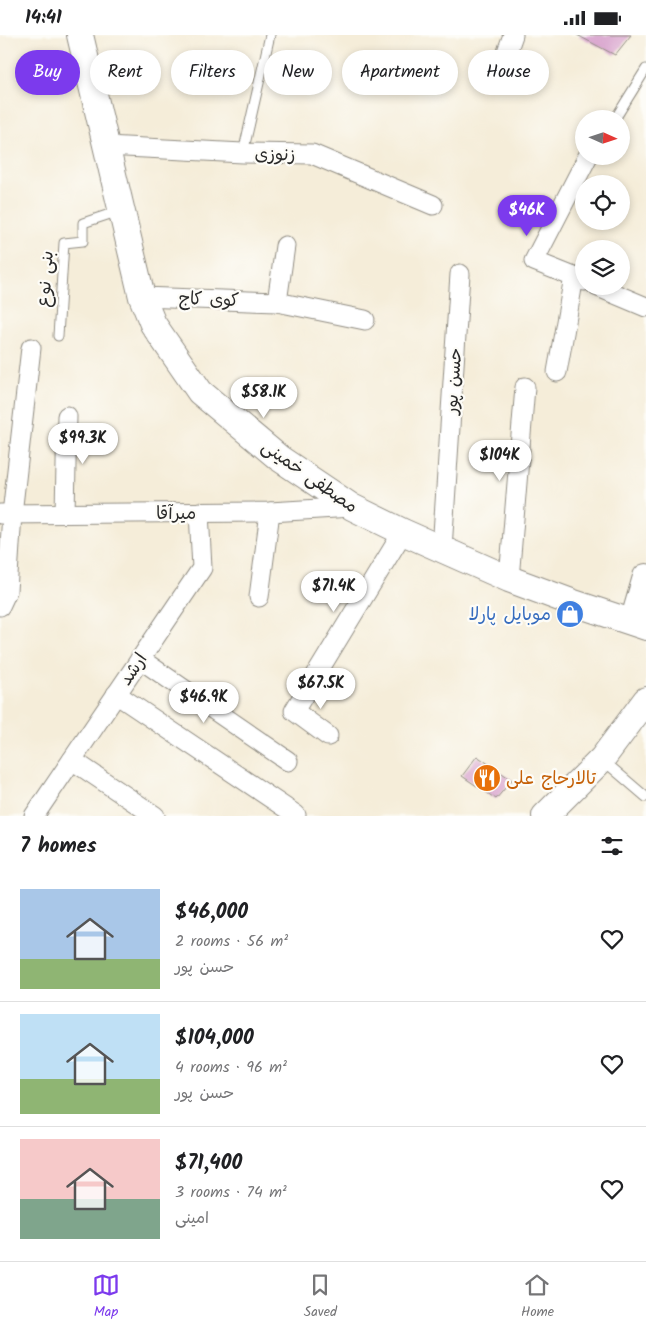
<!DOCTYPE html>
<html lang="en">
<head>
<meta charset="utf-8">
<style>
  :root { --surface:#fff; --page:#f2f2f2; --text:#202124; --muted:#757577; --line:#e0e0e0; --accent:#7c3aed }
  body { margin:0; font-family:Kalam,"Playpen Sans Arabic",sans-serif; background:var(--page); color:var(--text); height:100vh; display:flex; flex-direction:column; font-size:19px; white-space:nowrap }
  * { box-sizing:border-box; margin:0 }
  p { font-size:16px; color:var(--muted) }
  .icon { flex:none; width:28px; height:28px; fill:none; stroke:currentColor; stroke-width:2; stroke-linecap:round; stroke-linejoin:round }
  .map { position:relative; height:781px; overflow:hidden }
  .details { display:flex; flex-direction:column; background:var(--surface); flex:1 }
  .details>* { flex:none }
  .hud { position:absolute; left:15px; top:15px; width:616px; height:45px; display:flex; gap:10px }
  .needle { width:32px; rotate:93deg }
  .buttons { position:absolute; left:575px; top:75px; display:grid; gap:10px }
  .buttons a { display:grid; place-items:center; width:55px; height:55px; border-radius:50%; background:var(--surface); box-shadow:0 2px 8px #0003; font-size:25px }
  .price { position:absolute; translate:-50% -42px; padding:0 11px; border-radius:18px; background:#fff; color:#222; font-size:16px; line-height:32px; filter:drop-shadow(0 1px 2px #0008) }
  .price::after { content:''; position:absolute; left:50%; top:30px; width:15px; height:11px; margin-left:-8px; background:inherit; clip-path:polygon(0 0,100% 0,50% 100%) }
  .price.active { background:var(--accent); color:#fff }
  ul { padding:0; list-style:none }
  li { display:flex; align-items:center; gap:15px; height:125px; padding:0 20px }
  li+li { border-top:1px solid var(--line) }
  li span { display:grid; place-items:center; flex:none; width:140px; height:100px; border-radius:0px; color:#555 }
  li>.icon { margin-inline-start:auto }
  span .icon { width:60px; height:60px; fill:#fffc; stroke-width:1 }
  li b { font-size:21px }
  h2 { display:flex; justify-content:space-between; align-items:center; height:60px; padding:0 20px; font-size:21px }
  .chip { padding:0 18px; border-radius:22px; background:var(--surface); box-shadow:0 2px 8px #0003; font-size:18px; line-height:45px }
  .chip.active { background:var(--accent); color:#fff }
  .status { display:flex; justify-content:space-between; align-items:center; height:35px; padding:0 25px; background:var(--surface); direction:ltr }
  .status svg { height:14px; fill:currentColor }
  .menu { display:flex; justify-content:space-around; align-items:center; height:70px; border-top:1px solid var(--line); background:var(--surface); font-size:14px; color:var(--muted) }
  .menu a { display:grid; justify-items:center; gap:2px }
  .menu .active { color:var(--accent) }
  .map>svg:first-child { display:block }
</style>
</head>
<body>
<div class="status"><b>14:41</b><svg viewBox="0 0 49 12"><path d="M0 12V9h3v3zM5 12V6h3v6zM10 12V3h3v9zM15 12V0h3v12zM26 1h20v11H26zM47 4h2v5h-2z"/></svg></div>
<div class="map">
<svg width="646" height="781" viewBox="0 0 646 781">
  <rect width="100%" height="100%" fill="#fdfcf7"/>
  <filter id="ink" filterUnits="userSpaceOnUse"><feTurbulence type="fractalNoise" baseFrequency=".02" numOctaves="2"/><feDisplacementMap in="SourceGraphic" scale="10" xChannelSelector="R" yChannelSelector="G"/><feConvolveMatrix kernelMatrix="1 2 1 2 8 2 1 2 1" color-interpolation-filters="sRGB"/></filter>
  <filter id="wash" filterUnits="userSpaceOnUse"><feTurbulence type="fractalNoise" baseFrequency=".0096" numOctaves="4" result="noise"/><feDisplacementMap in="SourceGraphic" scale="20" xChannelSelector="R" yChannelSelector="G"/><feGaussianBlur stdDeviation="1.12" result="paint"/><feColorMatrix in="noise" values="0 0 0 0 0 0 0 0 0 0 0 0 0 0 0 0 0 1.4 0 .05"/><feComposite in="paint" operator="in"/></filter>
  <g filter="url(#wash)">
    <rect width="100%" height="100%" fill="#f5edd9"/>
    <g id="blocks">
      <!-- building -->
      <g fill="#d7a0cc">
        <polygon points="577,0 631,0 615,20"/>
        <polygon points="477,721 512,745 496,764 462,741"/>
      </g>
    </g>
  </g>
  <g filter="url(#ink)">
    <use href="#blocks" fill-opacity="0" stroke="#908c82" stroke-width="1"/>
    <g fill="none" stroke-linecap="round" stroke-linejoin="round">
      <!-- lane casing -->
      <g stroke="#908c82" stroke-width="11">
        <g id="lane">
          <polyline points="615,84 646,34"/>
          <polyline points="243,118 270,0"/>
          <polyline points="58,301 64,208 83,206 83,188 119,176"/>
          <polyline points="604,726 646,762"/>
        </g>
      </g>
      <!-- street casing -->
      <g stroke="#908c82" stroke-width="21">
        <g id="street">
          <polyline points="496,48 513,0"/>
          <polyline points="106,111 243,118 312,119 433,170"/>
          <polyline points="584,246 534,226 588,121"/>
          <polyline points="596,251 646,272"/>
          <polyline points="142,262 277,267 285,211"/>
          <polyline points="277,267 365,285"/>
          <polyline points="557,337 574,242"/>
          <polyline points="65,478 67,381"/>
          <polyline points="0,479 270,477 352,472"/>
          <polyline points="442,514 460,239"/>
          <polyline points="509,544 525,352"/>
          <polyline points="259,562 270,477"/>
          <polyline points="0,571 7,556 12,479 31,313"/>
          <polyline points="140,624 288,726"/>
          <polyline points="116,659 296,780"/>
          <polyline points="328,701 294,676 403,497"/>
          <polyline points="72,725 155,781"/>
          <polyline points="34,781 202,533 199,477"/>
        </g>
      </g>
      <!-- secondary casing -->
      <g stroke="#908c82" stroke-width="28">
        <g id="secondary">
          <polyline points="80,0 142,262 153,289 200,357 279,423 352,472 403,497 509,544 571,567 646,592"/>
          <polyline points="633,587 646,542"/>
          <polyline points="545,781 602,724 646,665"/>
        </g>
      </g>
      <!-- lane -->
      <use href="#lane" stroke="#fff" stroke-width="9"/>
      <!-- street -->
      <use href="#street" stroke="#fff" stroke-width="19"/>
      <!-- secondary -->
      <use href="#secondary" stroke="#fff" stroke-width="26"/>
    </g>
  </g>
  <!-- icons -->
  <defs>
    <g id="shop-disc" transform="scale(1.4375)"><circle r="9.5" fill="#3f7fe0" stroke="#fdfcf7"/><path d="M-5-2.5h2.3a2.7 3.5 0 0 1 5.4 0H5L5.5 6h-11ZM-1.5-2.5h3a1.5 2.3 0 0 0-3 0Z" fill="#fff"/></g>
    <g id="restaurant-disc" transform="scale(1.4375)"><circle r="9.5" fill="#e8710a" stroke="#fdfcf7"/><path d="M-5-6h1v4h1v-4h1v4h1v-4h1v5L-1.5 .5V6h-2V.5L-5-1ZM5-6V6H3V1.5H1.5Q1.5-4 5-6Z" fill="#fff"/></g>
  </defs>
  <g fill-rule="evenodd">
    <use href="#shop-disc" x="570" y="579"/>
    <use href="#restaurant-disc" x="487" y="743"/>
  </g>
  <g text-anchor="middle" stroke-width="4.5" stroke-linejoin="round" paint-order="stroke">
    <!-- street labels -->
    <g font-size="18" fill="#2b2b2b" stroke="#fdfcf7">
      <text transform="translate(275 119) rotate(1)" y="6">زنوزی</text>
      <text transform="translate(45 244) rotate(-86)" y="6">بنی نوع</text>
      <text transform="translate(209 264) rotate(2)" y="6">کوی کاج</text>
      <text transform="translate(453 346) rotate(-86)" y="6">حسن پور</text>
      <text transform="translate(310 441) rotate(35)" y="6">مصطفی خمینی</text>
      <text x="176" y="484">میرآقا</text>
      <text transform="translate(133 634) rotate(-56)" y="6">ارشد</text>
    </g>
    <!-- shop labels -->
    <g font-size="18" fill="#366cbe" stroke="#fdfcf7" text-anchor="end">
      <text x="551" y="585">موبایل پارلا</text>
    </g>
    <!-- food labels -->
    <g font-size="18" fill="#c56008" stroke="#fdfcf7" text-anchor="start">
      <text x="506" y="749">تالارحاج علی</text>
    </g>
  </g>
</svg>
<div class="buttons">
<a><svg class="needle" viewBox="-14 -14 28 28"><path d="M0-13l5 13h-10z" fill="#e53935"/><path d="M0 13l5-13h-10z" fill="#757577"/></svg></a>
<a><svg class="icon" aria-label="locate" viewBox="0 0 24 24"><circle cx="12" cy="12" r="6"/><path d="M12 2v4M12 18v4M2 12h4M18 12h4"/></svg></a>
<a><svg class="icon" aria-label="layers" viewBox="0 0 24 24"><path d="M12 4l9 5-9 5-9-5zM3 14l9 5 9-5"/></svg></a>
</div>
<b class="price active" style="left:527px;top:202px">$46K</b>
<b class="price" style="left:264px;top:384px">$58.1K</b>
<b class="price" style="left:83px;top:430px">$99.3K</b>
<b class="price" style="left:500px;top:447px">$104K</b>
<b class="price" style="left:334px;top:578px">$71.4K</b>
<b class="price" style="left:321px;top:675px">$67.5K</b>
<b class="price" style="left:204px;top:689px">$46.9K</b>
<div class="hud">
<a class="chip active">Buy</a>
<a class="chip">Rent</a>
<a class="chip">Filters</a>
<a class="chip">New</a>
<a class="chip">Apartment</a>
<a class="chip">House</a>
</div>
</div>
<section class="details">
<h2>7 homes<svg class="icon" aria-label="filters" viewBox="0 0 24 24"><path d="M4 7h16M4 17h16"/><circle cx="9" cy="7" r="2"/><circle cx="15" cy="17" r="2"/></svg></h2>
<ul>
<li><span style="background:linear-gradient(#a9c7e8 70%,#8fb573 0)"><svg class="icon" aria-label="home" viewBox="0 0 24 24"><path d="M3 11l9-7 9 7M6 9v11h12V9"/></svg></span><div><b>$46,000</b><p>2 rooms · 56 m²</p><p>حسن پور</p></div><svg class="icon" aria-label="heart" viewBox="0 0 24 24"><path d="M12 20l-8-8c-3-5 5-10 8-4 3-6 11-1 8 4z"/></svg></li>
<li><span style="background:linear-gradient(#bfe0f5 65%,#8fb573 0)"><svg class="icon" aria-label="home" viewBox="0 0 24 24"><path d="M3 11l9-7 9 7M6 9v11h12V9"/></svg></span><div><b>$104,000</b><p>4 rooms · 96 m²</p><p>حسن پور</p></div><svg class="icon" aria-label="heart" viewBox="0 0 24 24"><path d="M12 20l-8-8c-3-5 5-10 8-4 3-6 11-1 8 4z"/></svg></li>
<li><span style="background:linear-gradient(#f6c9c9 60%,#7fa58c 0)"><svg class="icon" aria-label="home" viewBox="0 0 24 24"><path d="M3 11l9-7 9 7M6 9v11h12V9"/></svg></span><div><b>$71,400</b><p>3 rooms · 74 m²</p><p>امینی</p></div><svg class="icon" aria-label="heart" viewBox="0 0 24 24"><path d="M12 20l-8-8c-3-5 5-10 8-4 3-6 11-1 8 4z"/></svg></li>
</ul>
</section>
<nav class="menu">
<a class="active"><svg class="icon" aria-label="map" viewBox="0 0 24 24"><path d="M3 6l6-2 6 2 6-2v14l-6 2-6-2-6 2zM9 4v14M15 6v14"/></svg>Map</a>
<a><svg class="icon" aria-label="saved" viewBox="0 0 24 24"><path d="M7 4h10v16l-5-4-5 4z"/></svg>Saved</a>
<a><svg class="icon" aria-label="home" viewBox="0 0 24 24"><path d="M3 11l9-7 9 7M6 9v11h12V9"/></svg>Home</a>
</nav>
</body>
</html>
